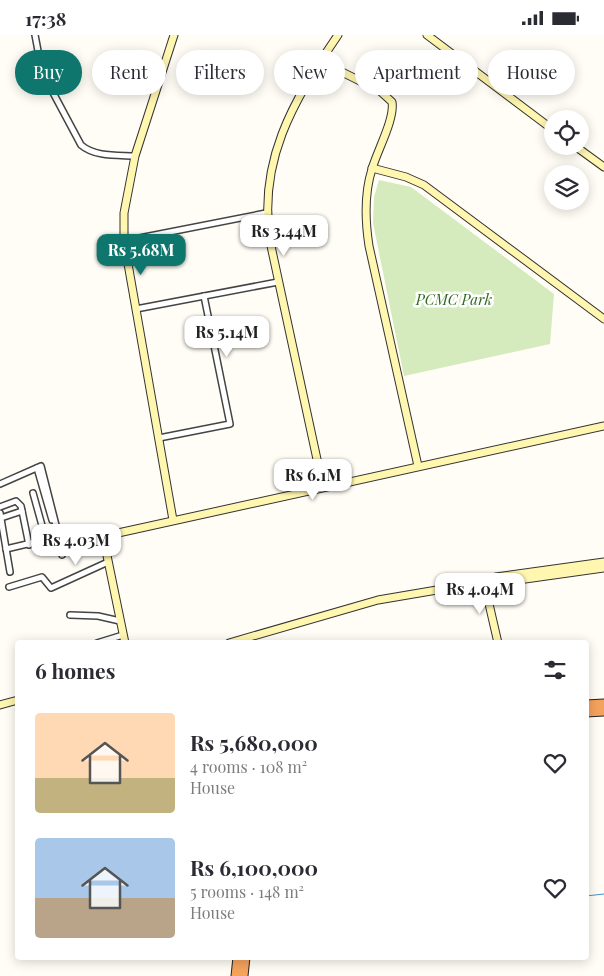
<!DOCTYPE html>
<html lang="en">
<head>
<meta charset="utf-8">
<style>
  :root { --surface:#fff; --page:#f2f2f3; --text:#2b2b33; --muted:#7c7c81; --accent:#0f766e }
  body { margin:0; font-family:"Playfair Display",serif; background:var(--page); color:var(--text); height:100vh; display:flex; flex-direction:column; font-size:19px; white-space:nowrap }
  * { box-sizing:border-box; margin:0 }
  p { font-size:16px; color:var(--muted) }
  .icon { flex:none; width:28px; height:28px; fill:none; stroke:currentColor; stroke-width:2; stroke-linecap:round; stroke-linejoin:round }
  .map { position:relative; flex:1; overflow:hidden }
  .panel { position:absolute; left:15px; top:605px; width:574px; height:320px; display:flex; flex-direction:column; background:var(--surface); border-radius:5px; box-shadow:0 2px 12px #0003 }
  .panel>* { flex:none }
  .banner { position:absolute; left:15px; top:15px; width:575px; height:45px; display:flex; gap:10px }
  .tools { position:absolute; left:544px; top:75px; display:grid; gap:10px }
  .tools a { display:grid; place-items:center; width:45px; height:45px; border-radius:50%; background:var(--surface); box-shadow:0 2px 12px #0003; font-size:25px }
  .price { position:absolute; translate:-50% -42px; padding:0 11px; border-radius:10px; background:#fff; color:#222; font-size:16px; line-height:32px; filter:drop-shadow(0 1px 2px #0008) }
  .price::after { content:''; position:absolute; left:50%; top:30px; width:15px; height:11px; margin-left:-8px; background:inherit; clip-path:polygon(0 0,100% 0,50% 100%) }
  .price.current { background:var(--accent); color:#fff }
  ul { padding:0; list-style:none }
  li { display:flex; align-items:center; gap:15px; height:125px; padding:0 20px }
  li span { display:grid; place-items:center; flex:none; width:140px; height:100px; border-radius:5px; color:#555 }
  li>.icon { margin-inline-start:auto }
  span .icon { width:60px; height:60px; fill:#fffc; stroke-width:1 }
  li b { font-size:21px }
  h2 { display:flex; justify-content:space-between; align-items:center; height:60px; padding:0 20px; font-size:21px }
  .chip { padding:0 18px; border-radius:22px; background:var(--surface); box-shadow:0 2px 12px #0003; font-size:18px; line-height:45px }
  .chip.current { background:var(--accent); color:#fff }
  .status { display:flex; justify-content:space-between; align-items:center; height:35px; padding:0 25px; background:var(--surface); direction:ltr }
  .status svg { height:14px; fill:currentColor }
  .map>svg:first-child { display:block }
</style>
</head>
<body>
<div class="status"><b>17:38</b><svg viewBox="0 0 49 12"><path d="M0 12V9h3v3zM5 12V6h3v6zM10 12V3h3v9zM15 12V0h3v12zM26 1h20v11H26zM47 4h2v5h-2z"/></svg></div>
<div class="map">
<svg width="604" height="941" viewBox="0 0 604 941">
  <rect width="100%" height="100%" fill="#fffdf5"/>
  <!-- green -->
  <polygon fill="#d5ebbd" points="379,145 411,152 554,259 550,309 404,341 373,188 374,162"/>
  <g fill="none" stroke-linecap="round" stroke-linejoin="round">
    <!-- stream -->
    <polyline stroke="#3f96cf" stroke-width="1" points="586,861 604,859"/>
    <!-- street casing -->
    <g stroke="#444" stroke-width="8">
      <g id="street">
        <path d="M35,0l7,37 39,73c14,12 36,10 54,11"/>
        <polyline points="124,206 266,178"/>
        <polyline points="136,274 278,247"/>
        <polyline points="159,403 230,389 204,261"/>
        <polyline points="37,433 52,485"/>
        <polyline points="0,449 41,431 59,502 85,494 97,494 105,503"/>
        <polyline points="33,458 46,505"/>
        <polyline points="0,472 16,466 21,471 29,510"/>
        <polyline points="0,478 10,537"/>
        <polyline points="1,483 22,476"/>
        <polyline points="56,500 62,520"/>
        <polyline points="6,514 57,502"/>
        <polyline points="9,552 42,542 51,553 108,527"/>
        <polyline points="70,580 98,581 120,586"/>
        <polyline points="97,608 123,600"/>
      </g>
    </g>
    <!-- secondary casing -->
    <g stroke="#333" stroke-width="9">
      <g id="secondary">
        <polyline points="427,0 552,94"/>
        <path d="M320,26l60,30 12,11c3,17 -15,49 -20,67 -8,25 -7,51 -3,77l49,220"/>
        <polyline points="575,111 604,132"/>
        <polyline points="372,133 406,142 424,150 604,284"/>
        <path d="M323,452l-52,-241c-15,-83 22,-145 67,-211"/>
        <polyline points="173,485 124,206 124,178 135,121 174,0"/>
        <polyline points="484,547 498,608"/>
        <polyline points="487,547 497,548 604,533"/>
        <polyline points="125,608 104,506 109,500 604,391"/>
        <polyline points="229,608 378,565 484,547 496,542 604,527"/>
        <polyline points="0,670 18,665"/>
      </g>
    </g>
    <!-- highway casing -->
    <g stroke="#222" stroke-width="11">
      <g id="highway">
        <polyline points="586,670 604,669"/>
        <polyline points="586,677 604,676"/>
        <polyline points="236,941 238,922"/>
        <polyline points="243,941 245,922"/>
      </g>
    </g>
    <!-- street -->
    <use href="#street" stroke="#fff" stroke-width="5"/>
    <!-- secondary -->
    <use href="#secondary" stroke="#fff6b0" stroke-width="7"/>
    <!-- highway -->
    <use href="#highway" stroke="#f5a25d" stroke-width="9"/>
  </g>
  <g text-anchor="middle" stroke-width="5" stroke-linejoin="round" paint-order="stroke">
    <!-- park labels -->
    <g font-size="15" font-style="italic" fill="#2f6b1f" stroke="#fff">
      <text x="454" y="270">PCMC Park</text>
    </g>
  </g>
</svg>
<div class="tools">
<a><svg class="icon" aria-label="locate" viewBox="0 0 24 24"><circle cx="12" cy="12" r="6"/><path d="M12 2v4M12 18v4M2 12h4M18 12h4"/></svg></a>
<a><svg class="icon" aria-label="layers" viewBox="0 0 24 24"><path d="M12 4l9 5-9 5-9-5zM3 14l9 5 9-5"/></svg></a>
</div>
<b class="price" style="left:284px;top:222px">Rs 3.44M</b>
<b class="price current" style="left:141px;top:241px">Rs 5.68M</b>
<b class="price" style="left:227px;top:323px">Rs 5.14M</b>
<b class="price" style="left:313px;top:466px">Rs 6.1M</b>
<b class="price" style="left:76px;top:531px">Rs 4.03M</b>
<b class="price" style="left:480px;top:580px">Rs 4.04M</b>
<div class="banner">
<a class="chip current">Buy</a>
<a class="chip">Rent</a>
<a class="chip">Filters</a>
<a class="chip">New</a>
<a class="chip">Apartment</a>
<a class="chip">House</a>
</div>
<section class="panel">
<h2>6 homes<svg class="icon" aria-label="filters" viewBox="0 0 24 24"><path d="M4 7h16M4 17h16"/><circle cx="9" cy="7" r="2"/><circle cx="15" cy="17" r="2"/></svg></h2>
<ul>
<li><span style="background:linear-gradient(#ffd9b3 65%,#c2b280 0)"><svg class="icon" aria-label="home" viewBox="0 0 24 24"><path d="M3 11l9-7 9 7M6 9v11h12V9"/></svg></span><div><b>Rs 5,680,000</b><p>4 rooms · 108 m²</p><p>House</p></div><svg class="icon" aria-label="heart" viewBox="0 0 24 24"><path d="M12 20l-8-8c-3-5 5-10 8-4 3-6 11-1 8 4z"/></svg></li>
<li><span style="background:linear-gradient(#a9c7e8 60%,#b9a48a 0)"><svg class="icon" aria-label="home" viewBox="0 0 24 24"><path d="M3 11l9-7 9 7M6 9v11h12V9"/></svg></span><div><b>Rs 6,100,000</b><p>5 rooms · 148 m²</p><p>House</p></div><svg class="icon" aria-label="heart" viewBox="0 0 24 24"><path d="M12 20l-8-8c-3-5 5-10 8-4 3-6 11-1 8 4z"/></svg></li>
</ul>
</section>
</div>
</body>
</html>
